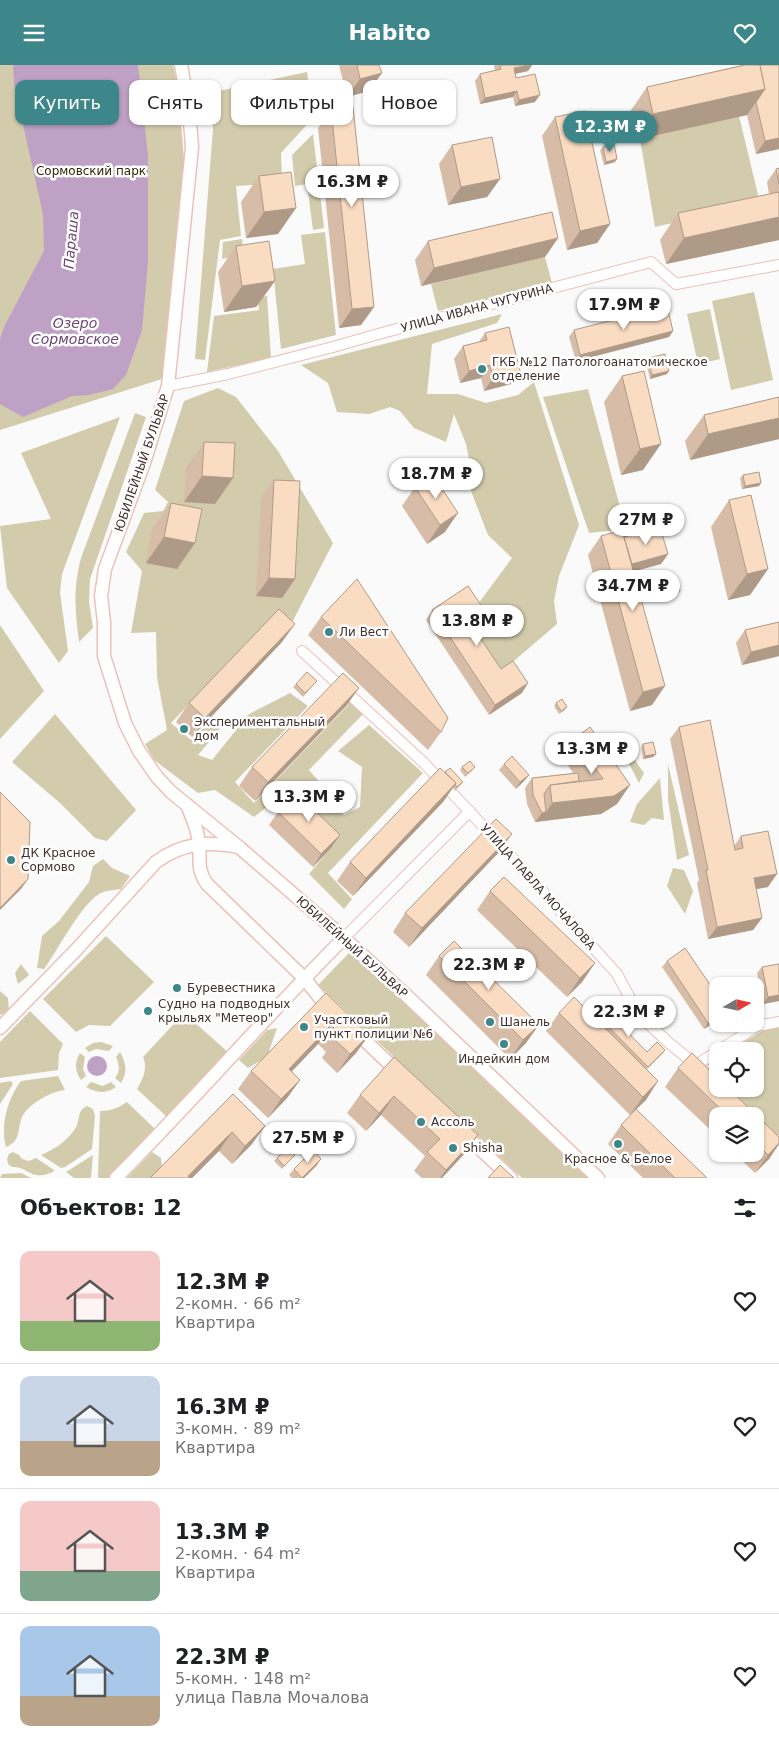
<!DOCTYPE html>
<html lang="ru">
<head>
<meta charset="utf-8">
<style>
  :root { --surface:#fff; --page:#f6f6f6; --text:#202124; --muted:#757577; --line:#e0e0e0; --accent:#3d8689 }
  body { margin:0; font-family:"DejaVu Sans",sans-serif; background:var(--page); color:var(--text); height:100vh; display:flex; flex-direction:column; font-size:19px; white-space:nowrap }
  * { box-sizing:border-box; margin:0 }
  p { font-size:16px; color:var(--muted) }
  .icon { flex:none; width:28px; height:28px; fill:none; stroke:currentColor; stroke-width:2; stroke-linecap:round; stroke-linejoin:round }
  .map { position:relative; height:1113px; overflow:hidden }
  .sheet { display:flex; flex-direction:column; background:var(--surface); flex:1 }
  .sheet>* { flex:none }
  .guide { position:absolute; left:15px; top:15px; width:500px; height:45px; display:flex; gap:10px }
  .needle { width:32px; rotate:81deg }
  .buttons { position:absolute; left:709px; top:912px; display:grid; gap:10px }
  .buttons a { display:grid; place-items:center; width:55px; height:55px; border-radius:10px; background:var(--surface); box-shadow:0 1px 4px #0004; font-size:25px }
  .price { position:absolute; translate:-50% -42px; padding:0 11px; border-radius:18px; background:#fff; color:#222; font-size:16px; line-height:32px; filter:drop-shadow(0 1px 2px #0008) }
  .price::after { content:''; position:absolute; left:50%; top:30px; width:15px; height:11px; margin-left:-8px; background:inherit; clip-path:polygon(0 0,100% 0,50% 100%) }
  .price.active { background:var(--accent); color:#fff }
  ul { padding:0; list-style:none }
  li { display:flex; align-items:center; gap:15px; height:125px; padding:0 20px }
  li+li { border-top:1px solid var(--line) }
  li span { display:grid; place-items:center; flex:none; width:140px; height:100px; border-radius:10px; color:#555 }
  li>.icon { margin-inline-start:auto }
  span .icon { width:60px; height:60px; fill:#fffc; stroke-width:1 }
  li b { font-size:21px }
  h2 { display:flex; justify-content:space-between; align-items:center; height:60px; padding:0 20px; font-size:21px }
  .pill { padding:0 18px; border-radius:10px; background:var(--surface); box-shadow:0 1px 4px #0004; font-size:18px; line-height:45px }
  .pill.active { background:var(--accent); color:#fff }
  header { display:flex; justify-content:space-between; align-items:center; height:65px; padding:0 20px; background:var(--accent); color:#fff; font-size:22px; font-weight:800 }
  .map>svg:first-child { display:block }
</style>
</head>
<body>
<header><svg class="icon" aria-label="menu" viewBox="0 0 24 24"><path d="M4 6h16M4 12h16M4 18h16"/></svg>Habito<svg class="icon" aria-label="heart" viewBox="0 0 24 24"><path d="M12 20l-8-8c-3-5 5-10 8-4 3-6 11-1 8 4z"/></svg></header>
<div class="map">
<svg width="779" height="1113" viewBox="0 0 779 1113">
  <rect width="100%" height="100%" fill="#fafafa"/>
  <!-- green -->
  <g fill="#d2cbac">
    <polygon points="0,0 173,0 178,23 184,94 174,223 168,291 162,314 0,365"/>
    <polygon points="307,7 313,53 281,88 282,118 236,121 241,171 220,175 205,295 195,294 213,64 209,28"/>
    <polygon points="739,51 760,138 655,162 640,74"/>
    <polygon points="313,69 324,163 313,165 307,119 295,121 292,90"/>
    <polygon points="325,167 336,270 281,284 273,204 305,199 301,170"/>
    <polygon points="242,174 244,190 222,194 223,177"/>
    <polygon points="545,192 552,218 438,246 431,219"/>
    <polygon points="754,227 773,315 731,325 712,236"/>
    <polygon points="267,231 271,293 207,307 214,251 259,245 257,232"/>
    <polygon points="710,244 720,294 698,299 687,249"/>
    <polygon points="502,249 497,258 432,279 427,329 458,329 486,338 518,330 534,317 579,460 559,511 554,536 557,559 494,613 461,562 512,493 488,470 466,413 471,404 466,379 454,349 446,377 414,363 400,346 390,342 369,349 337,347 328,318 301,300"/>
    <polygon points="218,323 236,332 278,386 333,478 285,571 266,558 171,658 191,675 211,656 220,664 198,690 212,695 249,649 290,628 308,641 235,717 254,738 348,640 332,624 346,615 364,648 309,705 322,720 344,750 360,742 362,702 338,686 369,660 423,708 328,808 352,834 344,844 309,809 334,779 288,725 254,752 215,725 198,728 154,695 145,679 167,665 157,612 156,567 131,568 142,506 126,487 144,448 163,446 168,437 155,425 184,336"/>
    <polygon points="588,324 626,464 589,468 543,332"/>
    <path d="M135,348l11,4 -56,162 -1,23 4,26 -14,14c-4,-30 -6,-54 2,-84z"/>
    <polygon points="120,352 62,509 60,528 68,586 59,598 7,523 0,461 51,454 21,388"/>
    <polygon points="0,560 44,626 0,674"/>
    <polygon points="55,649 136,745 107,776 95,773 60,738 12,697"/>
    <polygon points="613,668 627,672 636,697 644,708 639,718"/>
    <polygon points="668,699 689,790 677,795 668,734"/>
    <polygon points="660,713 664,755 652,753 644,760 630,757 637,739"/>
    <path d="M103,794l9,9 18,8 -9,13c-6,1 -16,1 -22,5 -19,12 -41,56 -55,75l-7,-1 5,-32 17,-15 30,-39 4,-16z"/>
    <polygon points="673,803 684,805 693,826 685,849 667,821"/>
    <polygon points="106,871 154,917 110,961 89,960 76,967 43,934"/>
    <polygon points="350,887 592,1113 522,1113 318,920"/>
    <polygon points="21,899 29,910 18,919 15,908"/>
    <polygon points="0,926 8,933 9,946 0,950"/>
    <polygon points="30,946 63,979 59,988 58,1005 0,1013 0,977"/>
    <path d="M184,948l46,41 -62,64 -31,-29c6,-10 11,-21 6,-32z"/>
    <polygon points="779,962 779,1070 775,1071 730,1024 755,1024 755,986 728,986 764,965"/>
    <polygon points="277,963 267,992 248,1003 239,995 267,965"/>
    <polygon points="101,977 113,981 109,986 96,984 89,987 85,983 93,978"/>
    <path d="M120,987c6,11 8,20 1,31l-6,-5c6,-8 4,-13 1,-21z"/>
    <path d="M80,988l5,4 -2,12 3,7 -5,4c-6,-9 -7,-18 -1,-27z"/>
    <polygon points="717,992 717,1010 707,999"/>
    <path d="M58,1011l7,14c-13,1 -37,14 -43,27 -5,13 -1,24 -16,30 -6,-22 2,-49 15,-66z"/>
    <polygon points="11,1016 13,1019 0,1039 0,1018"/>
    <path d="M91,1017l12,4 8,-4 5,5c-10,7 -20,6 -30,0z"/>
    <path d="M127,1037l31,30 -46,46h-12l-2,-1 2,-66c11,0 18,-3 27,-9z"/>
    <path d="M87,1041l6,3 2,7 -3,33 -27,18 -4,1 -20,-13c14,-6 25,-13 34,-26 6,-9 1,-18 12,-23z"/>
    <path d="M13,1087l6,3 3,4 7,2 7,-3 18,12 -1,2c-5,2 -11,4 -17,3 -9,-2 -14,-9 -24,-8l-4,-3 -1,-5 2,-5z"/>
    <polygon points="152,1087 161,1093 162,1102 152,1113 127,1113"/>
    <polygon points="93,1090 91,1113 74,1113 66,1107"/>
    <polygon points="21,1108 31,1113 0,1113 2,1109"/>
  </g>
  <!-- water -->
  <g fill="#bea1c4">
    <polygon points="13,0 138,0 148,90 148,197 142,265 126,310 113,324 89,330 72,331 23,352 0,339 0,274 5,260 44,186 43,149 14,19"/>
    <circle cx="97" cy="1001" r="10"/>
  </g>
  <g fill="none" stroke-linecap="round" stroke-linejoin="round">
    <!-- minor casing -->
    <g stroke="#ebc1ba" stroke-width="12">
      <g id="minor">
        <polyline points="168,321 228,309 333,282 382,268 651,197 676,219 779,200"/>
        <polyline points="302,586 424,698 510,790 617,909 639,950 669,978 696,1000 757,961 779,957"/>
        <polyline points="344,873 470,746"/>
      </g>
    </g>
    <!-- tertiary casing -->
    <g stroke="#ebc1ba" stroke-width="15">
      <g id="tertiary">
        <polyline points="181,0 189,44 192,82 168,321 144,398 105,504 101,531 104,557 104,591 125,658 139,686 157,712 171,727 240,783 344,873 408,932 598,1113"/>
        <path d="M187,740c5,12 11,25 12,38 2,18 -3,25 8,41l97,94 16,20 12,12"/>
        <path d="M0,963l76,-78 80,-88c26,-19 51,-21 82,-15"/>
        <polyline points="354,965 401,1010"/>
        <polyline points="461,1066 511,1113"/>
        <path d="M116,1113c78,-78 150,-162 228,-240"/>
      </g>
    </g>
    <!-- minor -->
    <use href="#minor" stroke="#fff" stroke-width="10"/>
    <!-- tertiary -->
    <use href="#tertiary" stroke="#fff" stroke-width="12"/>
  </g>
  <!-- wall -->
  <g fill="#d7bda7">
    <polygon points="339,0 379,0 369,26 347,32"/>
    <polygon points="494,0 532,0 528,6 515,9 516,13 535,37 515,41 513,32 480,39 475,16 480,9 495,6"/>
    <polygon points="742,0 779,0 779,84 756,89 747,50 635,75 629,48 647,22"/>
    <polygon points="331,44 374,242 361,260 339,263 318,63"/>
    <polygon points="555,52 610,159 597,178 567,185 542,71"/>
    <polygon points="452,80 500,114 487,132 448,140 439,99"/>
    <polygon points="603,82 615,97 604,100 600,85"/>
    <polygon points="779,103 779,175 666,199 660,175 678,148 769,129 767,117 776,104"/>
    <polygon points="259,111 296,143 278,169 246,173 241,137"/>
    <polygon points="558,173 545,192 421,221 415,195 428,176"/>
    <polygon points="236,181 275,216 256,242 224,247 218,207"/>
    <polygon points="574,265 673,266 669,272 576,296 569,272"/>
    <polygon points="485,268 520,306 511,319 484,326 481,313 460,318 454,294 463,281 479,277"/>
    <polygon points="648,293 667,309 650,314 646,297"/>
    <polygon points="644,306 643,405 621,410 604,337 622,311"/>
    <polygon points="779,332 779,374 690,395 685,376 704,350"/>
    <polygon points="204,377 233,413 215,439 184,437 186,403"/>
    <polygon points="743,410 761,418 759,421 742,424 740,413"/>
    <polygon points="274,415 282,533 256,531 261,433"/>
    <polygon points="415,422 445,467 427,479 402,441"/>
    <polygon points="729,435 768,504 750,530 728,535 711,462"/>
    <polygon points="171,438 195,478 177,504 146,498 152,464"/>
    <polygon points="601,471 624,472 668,489 661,499 634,506 652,640 630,646 588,490"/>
    <polygon points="669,516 677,530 670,531 667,519"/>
    <polygon points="483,543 476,552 470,556 501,604 522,628 489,650 426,555 432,545"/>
    <polygon points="321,552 441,667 428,685 308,570"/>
    <polygon points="779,557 779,591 742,600 736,578 745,565"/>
    <polygon points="282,577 192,672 176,657 189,638"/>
    <polygon points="317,616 303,632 293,622 296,619"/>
    <polygon points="359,623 346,641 255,736 239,721 252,702"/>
    <polygon points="556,638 567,642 564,646 559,649 554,641"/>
    <polygon points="679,662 734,781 741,771 768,822 756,824 762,853 753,865 708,874 697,818 699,815 670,674"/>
    <polygon points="575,673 630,720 617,739 601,749 535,757 527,739 525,723 532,713 573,708 562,691"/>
    <polygon points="643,679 656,689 653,692 643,694 641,682"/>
    <polygon points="504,699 529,710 524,716 516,724 499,705"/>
    <polygon points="462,702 473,705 465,712 460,705"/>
    <polygon points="445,707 463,717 455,726 453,723 443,737 353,831 337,816 350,797"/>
    <polygon points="278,747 331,783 313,802 269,760"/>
    <polygon points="499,787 409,882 393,867 405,848"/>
    <polygon points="490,826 595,898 582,917 567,932 477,845"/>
    <polygon points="439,891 526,978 510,994 426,910"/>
    <polygon points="667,896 718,955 704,964 662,902"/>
    <polygon points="779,899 779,936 763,939 757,908 762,902"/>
    <polygon points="326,928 369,970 356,988 337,1008 322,993 326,987 318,979 291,1007 300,1015 287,1033 268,1053 238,1024 251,1006"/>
    <polygon points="593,946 647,987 665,985 646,1004 646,1035 630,1050 546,966 559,948 591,949"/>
    <polygon points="692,988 718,1013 718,1024 729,1024 779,1072 779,1079 769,1094 755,1108 735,1089 755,1089 755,1051 718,1051 718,1072 665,1022 678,1003"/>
    <polygon points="394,992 478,1070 465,1088 442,1113 422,1113 414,1106 425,1091 381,1050 366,1066 347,1048 360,1030"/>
    <polygon points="233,1029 252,1079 232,1099 219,1086 192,1113 150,1113"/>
    <polygon points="621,1060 707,1113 643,1113 608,1079"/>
    <polygon points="277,1093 292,1093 282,1104 274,1096"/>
    <polygon points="317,1100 304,1113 292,1113 289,1110 294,1104"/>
  </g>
  <!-- shaded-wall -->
  <g fill="#af9a88">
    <polygon points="530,0 532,0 528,6 510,10 514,3"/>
    <polygon points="382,8 369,26 347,32 360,14"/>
    <polygon points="765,24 747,50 635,75 653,49"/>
    <polygon points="517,26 513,32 480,39 485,33"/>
    <polygon points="540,30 535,37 515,41 519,35"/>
    <polygon points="779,73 779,84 756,89 765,76"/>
    <polygon points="617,94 615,97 604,100 606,97"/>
    <polygon points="500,114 487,132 448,140 461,122"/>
    <polygon points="296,143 278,169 246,173 264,147"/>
    <polygon points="779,152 779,175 666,199 684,173"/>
    <polygon points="610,159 597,178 567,185 580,166"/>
    <polygon points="558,173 545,192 421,221 434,203"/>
    <polygon points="275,216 256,242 224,247 242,221"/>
    <polygon points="374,242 361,260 339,263 352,244"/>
    <polygon points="673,266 669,272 576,296 580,290"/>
    <polygon points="490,300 481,313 460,318 469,306"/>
    <polygon points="520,306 511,319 484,326 493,313"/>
    <polygon points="669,306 667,309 650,314 652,310"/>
    <polygon points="779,353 779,374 690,395 708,369"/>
    <polygon points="661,379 643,405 621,410 640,384"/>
    <polygon points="202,411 233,413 215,439 184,437"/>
    <polygon points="761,418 759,421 742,424 745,421"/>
    <polygon points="458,448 445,467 427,479 440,460"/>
    <polygon points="164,472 195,478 177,504 146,498"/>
    <polygon points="668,489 661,499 617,511 624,501"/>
    <polygon points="768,504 750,530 728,535 747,509"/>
    <polygon points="269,513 295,514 282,533 256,531"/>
    <polygon points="680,526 677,530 670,531 672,528"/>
    <polygon points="483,543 476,552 461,562 467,553"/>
    <polygon points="295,559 282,577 192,672 205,653"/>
    <polygon points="779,580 779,591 742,600 751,587"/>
    <polygon points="528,618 522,628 489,650 495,640"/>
    <polygon points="665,621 652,640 630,646 643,627"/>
    <polygon points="359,623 346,641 255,736 268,717"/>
    <polygon points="656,689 653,692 643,694 645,691"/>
    <polygon points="529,710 524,716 516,724 520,717"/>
    <polygon points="456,718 443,737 353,831 366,813"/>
    <polygon points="630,720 617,739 601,749 535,757 542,748 546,747 552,738"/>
    <polygon points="512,769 499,787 409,882 422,863"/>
    <polygon points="340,770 331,783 313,802 321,789"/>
    <polygon points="777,809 768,822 745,826 754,813"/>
    <polygon points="28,814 21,824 0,845 0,843"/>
    <polygon points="762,853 753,865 708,874 717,862"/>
    <polygon points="595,898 582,917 567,932 580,913"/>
    <polygon points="779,930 779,936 763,939 768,932"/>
    <polygon points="718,952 718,955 704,964 708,958"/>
    <polygon points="331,960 318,979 276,1023 289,1004"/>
    <polygon points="539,960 526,978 510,994 523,975"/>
    <polygon points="369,970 356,988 337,1008 350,989"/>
    <polygon points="665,985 663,988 646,1005 648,1002"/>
    <polygon points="300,1015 287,1033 268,1053 281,1034"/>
    <polygon points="658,1016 646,1035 630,1050 643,1032"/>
    <polygon points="394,1031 381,1050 366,1066 379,1048"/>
    <polygon points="265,1061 252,1079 232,1099 245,1081"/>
    <polygon points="232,1067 219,1086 192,1113 187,1113"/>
    <polygon points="478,1070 465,1088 442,1113 440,1113 446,1105"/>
    <polygon points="779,1078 779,1079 769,1094 755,1108 768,1090"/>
    <polygon points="321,1094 317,1100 304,1113 302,1113"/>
  </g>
  <!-- building -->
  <g fill="#fadcc2" stroke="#af9a88">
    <polygon points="357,0 379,0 382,8 360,14"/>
    <polygon points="500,0 530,0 514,3 516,13 535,9 540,30 519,35 517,26 485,33 480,9 501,4"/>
    <polygon points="745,0 760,0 765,24 653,49 647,22"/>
    <polygon points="760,0 779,0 779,73 765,76 756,37 765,24"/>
    <polygon points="353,42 374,242 352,244 331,44"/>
    <polygon points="585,46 610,159 580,166 555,52"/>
    <polygon points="492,72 500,114 461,122 452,80"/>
    <polygon points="614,79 617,94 606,97 603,82"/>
    <polygon points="779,103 779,119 776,104"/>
    <polygon points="291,107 296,143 264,147 259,111"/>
    <polygon points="779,127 779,152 684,173 678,148"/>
    <polygon points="552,147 558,173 434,203 428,176"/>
    <polygon points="269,176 275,216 242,221 236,181"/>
    <polygon points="667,241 673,266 580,290 574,265"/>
    <polygon points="509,262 520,306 493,313 490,300 469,306 463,281 487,275 485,268"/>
    <polygon points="665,289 669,306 652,310 648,293"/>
    <polygon points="644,306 661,379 640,384 622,311"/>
    <polygon points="779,332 779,353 708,369 704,350"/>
    <polygon points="204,377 235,378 233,413 202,411"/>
    <polygon points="759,407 761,418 745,421 743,410"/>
    <polygon points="433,410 458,448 440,460 415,422"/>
    <polygon points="274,415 300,416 295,514 269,513"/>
    <polygon points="751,430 768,504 747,509 729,435"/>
    <polygon points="171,438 202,444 195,478 164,472"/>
    <polygon points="660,462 668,489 632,499 624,472"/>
    <polygon points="622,465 665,621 643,627 601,471"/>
    <polygon points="357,514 448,653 441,667 321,552"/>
    <polygon points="677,514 680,526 672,528 669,516"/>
    <polygon points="468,521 483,543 467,553 501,604 513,596 528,618 495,640 432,545"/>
    <polygon points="279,544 295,559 205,653 189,638"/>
    <polygon points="779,557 779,580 751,587 745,565"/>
    <polygon points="307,607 317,616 305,628 296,619"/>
    <polygon points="343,608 359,623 268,717 252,702"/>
    <polygon points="562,634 567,642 561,646 556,638"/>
    <polygon points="710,655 735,785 743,783 741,771 768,766 777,809 754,813 762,853 717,862 706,805 708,805 679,662"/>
    <polygon points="590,662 630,720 614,731 552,738 550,720 603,714 575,673"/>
    <polygon points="653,677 656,689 645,691 643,679"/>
    <polygon points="512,691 529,710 520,717 504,699"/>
    <polygon points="470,696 475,702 468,708 462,702"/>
    <polygon points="440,703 456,718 366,813 350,797"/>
    <polygon points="450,703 463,717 457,722 455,720 456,718 445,707"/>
    <polygon points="578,708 579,716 550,720 544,729 546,747 542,748 533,730 532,713"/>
    <polygon points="0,727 30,757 28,814 0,843"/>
    <polygon points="297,728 340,770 321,789 278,747"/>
    <polygon points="496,754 512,769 422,863 405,848"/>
    <polygon points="504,812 595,898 580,913 490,826"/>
    <polygon points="454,876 539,960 523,975 439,891"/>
    <polygon points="685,883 713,924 718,921 718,952 708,958 667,896"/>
    <polygon points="779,899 779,930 768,932 762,902"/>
    <polygon points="722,918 724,921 718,921"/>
    <polygon points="326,928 369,970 350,989 335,975 340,969 331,960 289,1004 300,1015 281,1034 251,1006"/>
    <polygon points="574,932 658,1016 643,1032 559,948"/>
    <polygon points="600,939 647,987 657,977 665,985 648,1002 593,946"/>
    <polygon points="692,988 718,1013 718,1024 729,1024 779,1072 779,1078 768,1090 755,1077 755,1051 728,1051 678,1003"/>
    <polygon points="394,992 478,1070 446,1105 427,1087 440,1074 394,1031 379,1048 360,1030"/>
    <polygon points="233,1029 265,1061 245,1081 232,1067 188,1111 190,1113 150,1113"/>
    <polygon points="636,1044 707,1113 675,1113 621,1060"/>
    <polygon points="287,1083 295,1090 284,1101 277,1093"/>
    <polygon points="313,1085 321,1094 302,1113 294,1104"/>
    <polygon points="500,1100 514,1113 488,1113"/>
  </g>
  <!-- markers -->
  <g fill="#3d8689" stroke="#fff" stroke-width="2">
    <circle cx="482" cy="304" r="5"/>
    <circle cx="329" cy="567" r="5"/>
    <circle cx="184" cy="664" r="5"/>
    <circle cx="11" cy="795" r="5"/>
    <circle cx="177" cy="923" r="5"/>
    <circle cx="148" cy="946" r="5"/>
    <circle cx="490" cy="957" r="5"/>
    <circle cx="304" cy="962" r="5"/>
    <circle cx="504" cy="979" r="5"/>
    <circle cx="421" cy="1057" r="5"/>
    <circle cx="618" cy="1079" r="5"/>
    <circle cx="453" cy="1083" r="5"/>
  </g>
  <g text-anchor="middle" stroke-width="5" stroke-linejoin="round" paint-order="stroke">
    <!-- park labels -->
    <g font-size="12" fill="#312904" stroke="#fff">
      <text x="91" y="110">Сормовский парк</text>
    </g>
    <!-- street labels -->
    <g font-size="12" fill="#41302e" stroke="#fff">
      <text transform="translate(477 243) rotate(-15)" y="4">УЛИЦА ИВАНА ЧУГУРИНА</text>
      <text transform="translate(142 398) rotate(-71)" y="4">ЮБИЛЕЙНЫЙ БУЛЬВАР</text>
      <text transform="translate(538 822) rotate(48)" y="4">УЛИЦА ПАВЛА МОЧАЛОВА</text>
      <text transform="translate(352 882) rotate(42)" y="4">ЮБИЛЕЙНЫЙ БУЛЬВАР</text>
    </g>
    <!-- poi labels -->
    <g font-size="12" fill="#41302e" stroke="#fff" text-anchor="start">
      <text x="492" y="301">ГКБ №12 Патологоанатомическое<tspan x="492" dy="14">отделение</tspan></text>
      <text x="339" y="571">Ли Вест</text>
      <text x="194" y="661">Экспериментальный<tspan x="194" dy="14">дом</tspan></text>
      <text x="21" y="792">ДК Красное<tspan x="21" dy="14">Сормово</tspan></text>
      <text x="187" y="927">Буревестника</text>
      <text x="158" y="943">Судно на подводных<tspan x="158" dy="14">крыльях "Метеор"</tspan></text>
      <text x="314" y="959">Участковый<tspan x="314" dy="14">пункт полиции №6</tspan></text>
      <text x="500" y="961">Шанель</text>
      <text x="504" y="998" text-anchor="middle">Индейкин дом</text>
      <text x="431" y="1061">Ассоль</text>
      <text x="463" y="1087">Shisha</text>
      <text x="618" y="1098" text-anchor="middle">Красное &amp; Белое</text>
    </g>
    <!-- water labels -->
    <g font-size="14" font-style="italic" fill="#6d4676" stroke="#fff">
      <text transform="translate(71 175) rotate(-85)" y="5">Параша</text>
      <text x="75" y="263">Озеро<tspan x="75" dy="16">Сормовское</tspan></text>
    </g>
  </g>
</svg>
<div class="buttons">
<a><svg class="needle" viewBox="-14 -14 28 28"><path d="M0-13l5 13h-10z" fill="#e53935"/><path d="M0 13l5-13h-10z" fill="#757577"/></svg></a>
<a><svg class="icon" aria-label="locate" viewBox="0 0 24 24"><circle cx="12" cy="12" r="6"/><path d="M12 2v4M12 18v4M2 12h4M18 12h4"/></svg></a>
<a><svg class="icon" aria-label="layers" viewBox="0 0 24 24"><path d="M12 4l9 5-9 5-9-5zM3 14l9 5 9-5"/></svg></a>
</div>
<b class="price active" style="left:610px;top:88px">12.3M ₽</b>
<b class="price" style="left:352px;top:143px">16.3M ₽</b>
<b class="price" style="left:624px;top:266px">17.9M ₽</b>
<b class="price" style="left:436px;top:435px">18.7M ₽</b>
<b class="price" style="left:646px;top:481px">27M ₽</b>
<b class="price" style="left:633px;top:547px">34.7M ₽</b>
<b class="price" style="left:477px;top:582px">13.8M ₽</b>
<b class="price" style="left:592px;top:710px">13.3M ₽</b>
<b class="price" style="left:309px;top:758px">13.3M ₽</b>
<b class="price" style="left:489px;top:926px">22.3M ₽</b>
<b class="price" style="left:629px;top:973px">22.3M ₽</b>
<b class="price" style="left:308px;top:1099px">27.5M ₽</b>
<div class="guide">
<a class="pill active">Купить</a>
<a class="pill">Снять</a>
<a class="pill">Фильтры</a>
<a class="pill">Новое</a>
</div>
</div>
<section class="sheet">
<h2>Объектов: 12<svg class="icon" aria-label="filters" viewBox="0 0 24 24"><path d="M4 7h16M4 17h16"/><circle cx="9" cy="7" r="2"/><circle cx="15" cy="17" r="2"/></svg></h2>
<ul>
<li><span style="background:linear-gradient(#f6c9c9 70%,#8fb573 0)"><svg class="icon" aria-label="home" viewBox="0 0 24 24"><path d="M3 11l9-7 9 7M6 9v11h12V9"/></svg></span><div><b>12.3M ₽</b><p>2-комн. · 66 m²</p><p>Квартира</p></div><svg class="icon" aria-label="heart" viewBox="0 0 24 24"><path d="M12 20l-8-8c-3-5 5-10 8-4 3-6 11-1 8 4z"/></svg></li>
<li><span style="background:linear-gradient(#c9d6e8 65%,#b9a48a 0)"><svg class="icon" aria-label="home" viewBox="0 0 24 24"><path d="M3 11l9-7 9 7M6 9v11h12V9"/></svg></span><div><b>16.3M ₽</b><p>3-комн. · 89 m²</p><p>Квартира</p></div><svg class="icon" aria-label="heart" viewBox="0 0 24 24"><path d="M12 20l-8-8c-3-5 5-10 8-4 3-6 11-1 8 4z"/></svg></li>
<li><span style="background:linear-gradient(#f6c9c9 70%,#7fa58c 0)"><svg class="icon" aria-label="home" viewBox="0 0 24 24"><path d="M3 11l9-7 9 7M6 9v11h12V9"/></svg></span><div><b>13.3M ₽</b><p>2-комн. · 64 m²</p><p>Квартира</p></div><svg class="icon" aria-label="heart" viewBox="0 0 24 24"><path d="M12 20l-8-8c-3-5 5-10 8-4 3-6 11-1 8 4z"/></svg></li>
<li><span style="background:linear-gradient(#a9c7e8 70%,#b9a48a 0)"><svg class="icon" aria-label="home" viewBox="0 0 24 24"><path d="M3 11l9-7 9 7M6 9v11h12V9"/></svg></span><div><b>22.3M ₽</b><p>5-комн. · 148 m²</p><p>улица Павла Мочалова</p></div><svg class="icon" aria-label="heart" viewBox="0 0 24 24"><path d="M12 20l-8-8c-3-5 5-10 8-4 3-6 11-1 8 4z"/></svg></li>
</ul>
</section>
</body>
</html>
